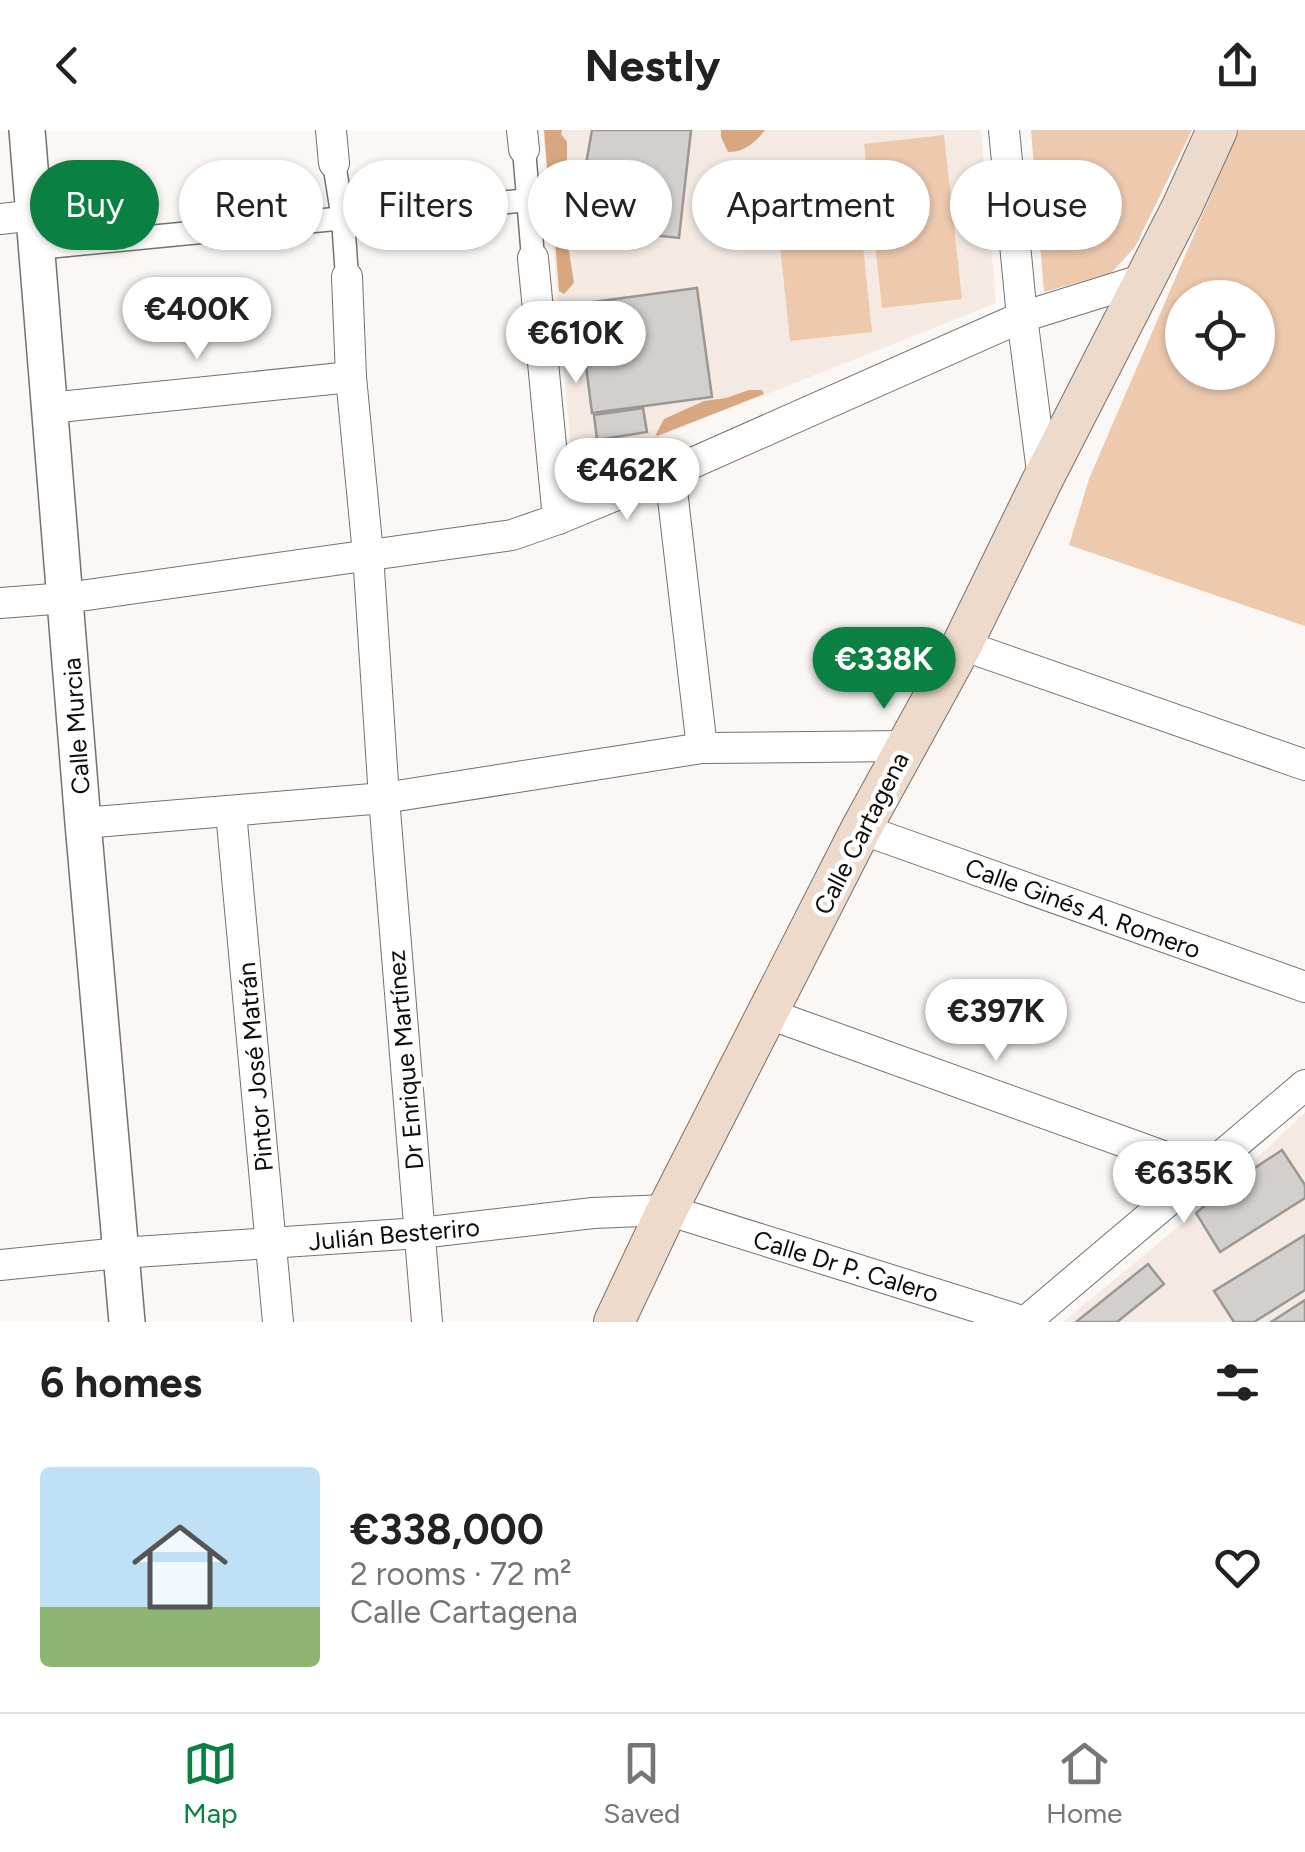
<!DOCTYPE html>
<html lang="en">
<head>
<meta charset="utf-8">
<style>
  :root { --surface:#fff; --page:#f2f2f2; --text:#222; --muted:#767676; --line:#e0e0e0; --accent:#0b8043 }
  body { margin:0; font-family:Figtree,sans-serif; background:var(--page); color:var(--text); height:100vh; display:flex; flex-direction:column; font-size:38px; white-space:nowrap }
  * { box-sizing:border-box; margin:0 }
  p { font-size:32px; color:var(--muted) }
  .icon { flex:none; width:55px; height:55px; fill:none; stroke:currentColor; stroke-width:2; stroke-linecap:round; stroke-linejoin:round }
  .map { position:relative; height:1192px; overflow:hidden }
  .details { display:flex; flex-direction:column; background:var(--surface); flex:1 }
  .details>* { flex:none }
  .banner { position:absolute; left:30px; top:30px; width:1245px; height:90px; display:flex; gap:20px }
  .buttons { position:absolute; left:1165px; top:150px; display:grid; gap:20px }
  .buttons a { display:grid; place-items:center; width:110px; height:110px; border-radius:50%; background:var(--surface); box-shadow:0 2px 8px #0004; font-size:50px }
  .price { position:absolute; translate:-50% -85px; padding:0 22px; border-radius:35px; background:#fff; color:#222; font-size:32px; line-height:65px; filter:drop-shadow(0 2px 5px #0008) }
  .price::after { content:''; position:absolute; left:50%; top:60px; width:30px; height:22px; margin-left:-15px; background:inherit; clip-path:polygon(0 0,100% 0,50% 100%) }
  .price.on { background:var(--accent); color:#fff }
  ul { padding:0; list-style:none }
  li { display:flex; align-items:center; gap:30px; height:250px; padding:0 40px }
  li+li { border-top:2px solid var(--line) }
  li span { display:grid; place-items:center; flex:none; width:280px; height:200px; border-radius:10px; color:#555 }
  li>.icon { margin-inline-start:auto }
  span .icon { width:120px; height:120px; fill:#fffc; stroke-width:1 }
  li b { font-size:42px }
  h2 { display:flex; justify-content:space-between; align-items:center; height:120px; padding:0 40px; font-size:42px }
  .chip { padding:0 35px; border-radius:45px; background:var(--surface); box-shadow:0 2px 8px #0004; font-size:35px; line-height:90px }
  .chip.on { background:var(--accent); color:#fff }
  header { display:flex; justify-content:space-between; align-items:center; height:130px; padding:0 40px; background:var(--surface); font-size:45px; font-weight:700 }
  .menu { display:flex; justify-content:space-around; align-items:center; height:140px; border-top:2px solid var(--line); background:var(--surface); font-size:28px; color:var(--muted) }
  .menu a { display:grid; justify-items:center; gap:5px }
  .menu .on { color:var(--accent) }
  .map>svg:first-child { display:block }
</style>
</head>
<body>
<header><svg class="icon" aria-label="back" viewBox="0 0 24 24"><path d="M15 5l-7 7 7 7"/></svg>Nestly<svg class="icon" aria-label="share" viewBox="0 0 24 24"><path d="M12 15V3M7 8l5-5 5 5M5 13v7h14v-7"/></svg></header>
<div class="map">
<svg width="1305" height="1192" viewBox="0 0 1305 1192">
  <rect width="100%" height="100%" fill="#fbf7f4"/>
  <!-- built -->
  <g fill="#f4eae3">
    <polygon points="543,0 981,0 996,173 573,341"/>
    <polygon points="1305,982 1305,1192 1063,1192 1229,1055"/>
  </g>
  <!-- green -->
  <g fill="#edc9ae" fill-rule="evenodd">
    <polygon points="1031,0 1192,0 1135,117 1111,143 1044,162"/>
    <path d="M1239,0h66v496l-236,-81 20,-66zM1182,168h76v74h-76z"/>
    <polygon points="944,5 962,169 882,178 864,14"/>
    <polygon points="856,49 872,202 790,211 774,58"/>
  </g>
  <!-- forest -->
  <g fill="#d8a780">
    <polygon points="544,0 562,0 561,4 567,12 567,53 557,57 559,99 555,102 552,99"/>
    <path d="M721,0h44c-8,11 -21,23 -37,22l-7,-15z"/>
    <polygon points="559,104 567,109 574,153 564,164 559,161 555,110"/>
    <polygon points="749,260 762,260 764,264 657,306 656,304 664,289 704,271 726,268"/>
  </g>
  <!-- building -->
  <g fill="#d3cfcc" stroke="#9b9795" stroke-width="2.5">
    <polygon points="592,0 691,0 679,108 575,97"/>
    <polygon points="697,158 712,267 592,283 578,174"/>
    <polygon points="643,278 647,302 597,310 594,285"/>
    <polygon points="1282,1020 1305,1055 1305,1068 1220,1122 1196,1083 1229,1055"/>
    <polygon points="1305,1105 1305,1160 1254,1192 1234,1192 1214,1161"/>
    <polygon points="1148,1134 1164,1154 1117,1192 1076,1192"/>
    <polygon points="1305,1170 1305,1192 1271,1192"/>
  </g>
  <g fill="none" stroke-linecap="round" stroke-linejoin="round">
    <!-- pedestrian casing -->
    <g stroke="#75716f" stroke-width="25">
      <g id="pedestrian">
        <polyline points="524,19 533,128"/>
        <polyline points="334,33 343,89 347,147"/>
        <polyline points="37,118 529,70"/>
      </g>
    </g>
    <!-- minor casing -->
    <g stroke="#75716f" stroke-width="32">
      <g id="minor">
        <polyline points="331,0 334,33"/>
        <polyline points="522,0 524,19"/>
        <polyline points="1004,0 1022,187 1043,349"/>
        <polyline points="0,89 35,85"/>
        <polyline points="533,128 558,389"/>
        <polyline points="347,147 351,247 368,424 384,668 427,1192"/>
        <polyline points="49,278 351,247"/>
        <polyline points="670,343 702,618"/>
        <polyline points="0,473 66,468 512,405 558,389 670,343 1022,187 1144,149"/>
        <polyline points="962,515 1305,635"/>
        <polyline points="231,682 278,1192"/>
        <polyline points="83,693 384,668 702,618 906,616"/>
        <polyline points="861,699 1305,857"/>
        <polyline points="769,884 1202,1040"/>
        <polyline points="0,1135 120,1123 420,1103 593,1083 667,1080 1025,1192"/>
        <polyline points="1025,1192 1305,955"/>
      </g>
    </g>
    <!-- tertiary casing -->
    <g stroke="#75716f" stroke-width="38">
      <polyline id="tertiary" points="27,0 83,693 127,1192"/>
    </g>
    <!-- secondary casing -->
    <g stroke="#75716f" stroke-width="42">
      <polyline id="secondary" points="614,1192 667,1080 861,699 962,515 1043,349 1182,77 1217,0"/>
    </g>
    <!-- pedestrian -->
    <use href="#pedestrian" stroke="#fff" stroke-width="22"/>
    <!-- minor -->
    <use href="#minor" stroke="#fff" stroke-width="30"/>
    <!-- tertiary -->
    <use href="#tertiary" stroke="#fff" stroke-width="35"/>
    <!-- secondary -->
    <use href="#secondary" stroke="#eedaca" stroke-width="40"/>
  </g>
  <g text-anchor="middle" stroke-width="9" stroke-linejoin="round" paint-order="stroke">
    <!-- street labels -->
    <g font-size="25" fill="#0d0c0b" stroke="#fff">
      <text transform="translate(76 596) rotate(-94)" y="9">Calle Murcia</text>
      <text transform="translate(861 703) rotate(-63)" y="9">Calle Cartagena</text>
      <text transform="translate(1083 778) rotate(20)" y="9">Calle Ginés A. Romero</text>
      <text transform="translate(405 930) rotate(-95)" y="9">Dr Enrique Martínez</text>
      <text transform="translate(255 937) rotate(-95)" y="9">Pintor José Matrán</text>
      <text transform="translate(394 1104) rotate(-5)" y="9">Julián Besteriro</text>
      <text transform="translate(846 1136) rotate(17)" y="9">Calle Dr P. Calero</text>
    </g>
  </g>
</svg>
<div class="buttons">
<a><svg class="icon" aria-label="locate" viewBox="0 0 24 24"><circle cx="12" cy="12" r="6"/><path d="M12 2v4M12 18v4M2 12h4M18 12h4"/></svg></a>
</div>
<b class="price" style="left:197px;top:232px">€400K</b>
<b class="price" style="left:576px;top:256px">€610K</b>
<b class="price" style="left:627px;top:393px">€462K</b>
<b class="price on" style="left:884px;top:582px">€338K</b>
<b class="price" style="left:996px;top:934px">€397K</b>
<b class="price" style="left:1184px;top:1096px">€635K</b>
<div class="banner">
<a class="chip on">Buy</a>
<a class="chip">Rent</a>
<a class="chip">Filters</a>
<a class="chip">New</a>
<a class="chip">Apartment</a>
<a class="chip">House</a>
</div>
</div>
<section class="details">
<h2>6 homes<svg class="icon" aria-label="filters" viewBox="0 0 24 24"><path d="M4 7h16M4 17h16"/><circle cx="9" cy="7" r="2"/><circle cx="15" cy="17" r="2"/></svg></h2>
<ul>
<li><span style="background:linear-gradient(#bfe0f5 70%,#8fb573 0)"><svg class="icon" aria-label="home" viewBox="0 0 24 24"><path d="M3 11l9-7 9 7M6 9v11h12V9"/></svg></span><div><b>€338,000</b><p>2 rooms · 72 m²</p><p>Calle Cartagena</p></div><svg class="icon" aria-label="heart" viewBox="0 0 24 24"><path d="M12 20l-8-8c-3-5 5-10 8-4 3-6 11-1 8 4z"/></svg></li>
</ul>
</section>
<nav class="menu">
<a class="on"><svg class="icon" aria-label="map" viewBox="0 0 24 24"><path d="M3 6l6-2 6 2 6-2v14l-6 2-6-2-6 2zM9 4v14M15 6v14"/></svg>Map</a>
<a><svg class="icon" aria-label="saved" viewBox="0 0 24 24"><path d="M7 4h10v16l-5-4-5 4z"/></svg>Saved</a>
<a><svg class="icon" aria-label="home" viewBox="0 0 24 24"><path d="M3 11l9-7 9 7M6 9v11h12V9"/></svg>Home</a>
</nav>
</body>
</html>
